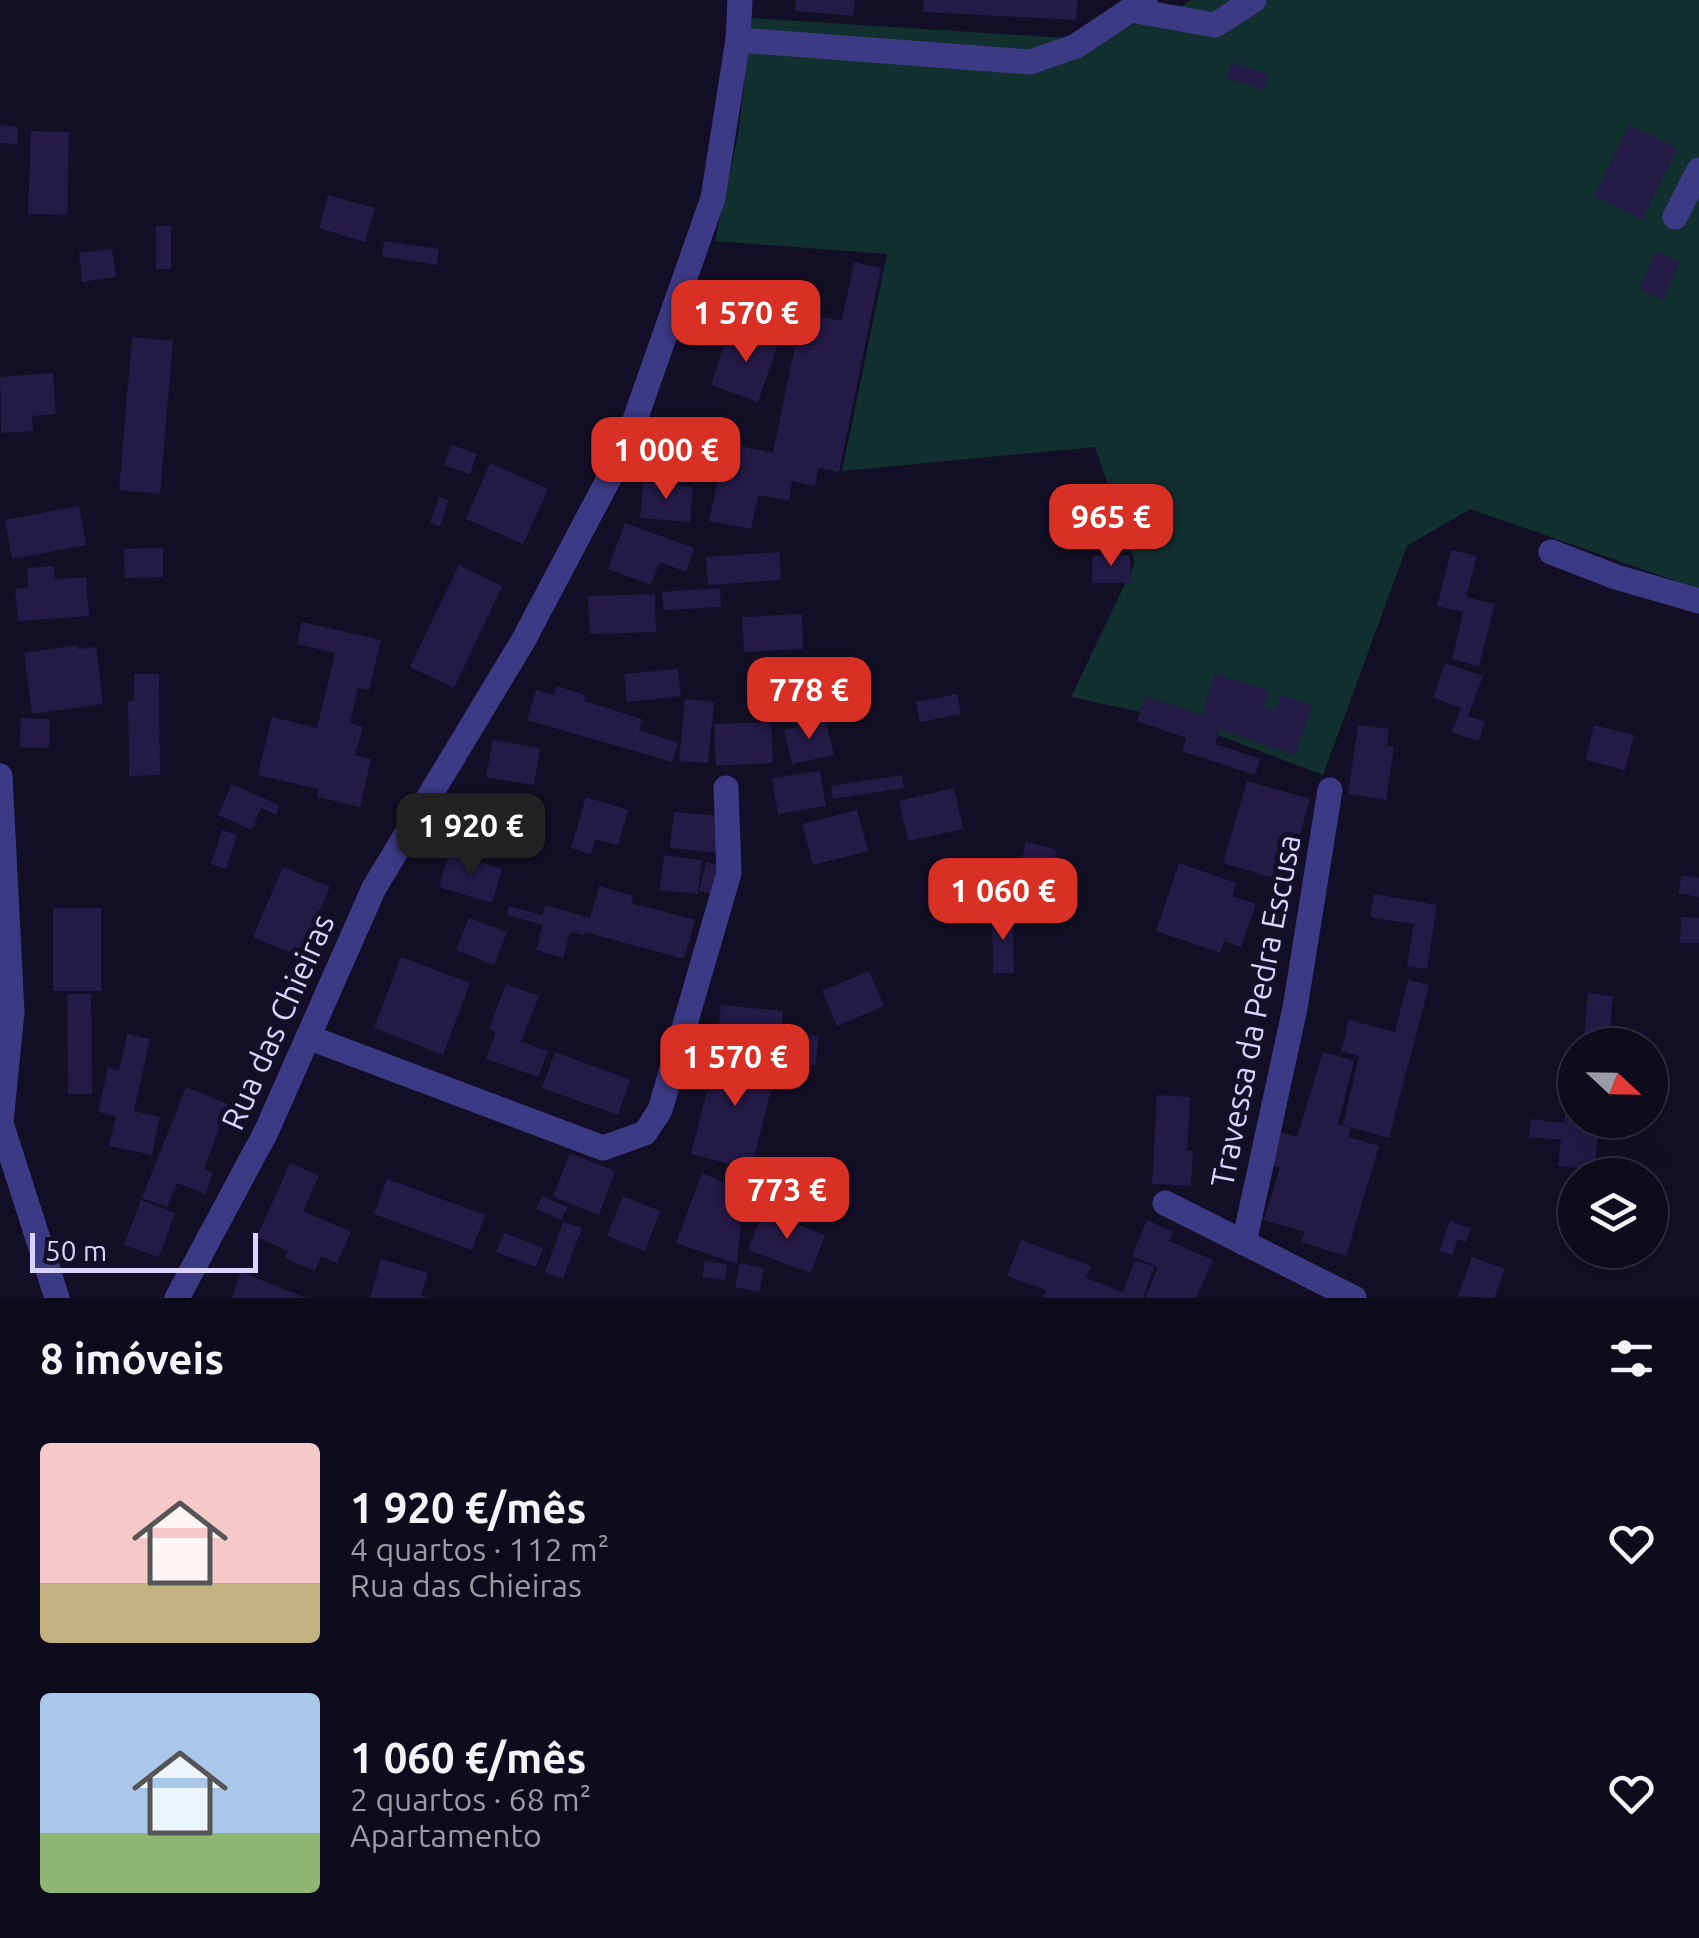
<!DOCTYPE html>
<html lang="pt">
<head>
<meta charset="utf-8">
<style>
  :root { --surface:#0e0b1c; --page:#1c1929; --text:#f1f3f6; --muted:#9b9ba3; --line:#2e2b3b; --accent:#d93025 }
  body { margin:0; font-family:Ubuntu,sans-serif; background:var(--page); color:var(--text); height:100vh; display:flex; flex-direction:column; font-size:38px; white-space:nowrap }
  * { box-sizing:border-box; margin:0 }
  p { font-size:32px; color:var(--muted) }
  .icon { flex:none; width:55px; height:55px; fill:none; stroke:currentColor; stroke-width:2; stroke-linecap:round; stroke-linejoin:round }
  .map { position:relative; height:1298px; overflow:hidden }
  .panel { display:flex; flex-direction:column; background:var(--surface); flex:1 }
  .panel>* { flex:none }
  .needle { width:65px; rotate:112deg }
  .controls { position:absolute; left:1558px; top:1028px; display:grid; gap:20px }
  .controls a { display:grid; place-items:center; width:110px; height:110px; border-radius:50%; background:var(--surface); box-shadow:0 10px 40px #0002,0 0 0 2px var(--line); font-size:50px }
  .scale { position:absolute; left:30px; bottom:25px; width:228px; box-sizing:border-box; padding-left:10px; border:5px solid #d9d4ff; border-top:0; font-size:28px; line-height:35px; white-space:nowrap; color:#d9d4ff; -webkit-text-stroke:8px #130f26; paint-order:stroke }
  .price { position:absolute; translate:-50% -85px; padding:0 22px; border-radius:20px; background:var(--accent); color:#fff; font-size:32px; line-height:65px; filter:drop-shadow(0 2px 5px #0008) }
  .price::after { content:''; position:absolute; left:50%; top:60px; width:30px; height:22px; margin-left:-15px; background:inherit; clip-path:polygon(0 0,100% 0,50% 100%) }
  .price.on { background:#222; color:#fff }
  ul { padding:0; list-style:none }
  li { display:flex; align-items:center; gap:30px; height:250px; padding:0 40px }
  li span { display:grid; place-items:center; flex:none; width:280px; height:200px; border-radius:10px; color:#555 }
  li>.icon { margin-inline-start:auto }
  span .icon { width:120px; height:120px; fill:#fffc; stroke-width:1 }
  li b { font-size:42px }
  h2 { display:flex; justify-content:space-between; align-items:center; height:120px; padding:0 40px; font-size:42px }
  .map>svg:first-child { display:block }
</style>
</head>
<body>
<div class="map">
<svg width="1699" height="1298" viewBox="0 0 1699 1298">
  <rect width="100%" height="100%" fill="#130f26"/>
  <!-- green -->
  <polygon fill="#12302f" points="1191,0 1699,0 1699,589 1470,509 1407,546 1323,775 1178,720 1071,697 1135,563 1095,447 842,471 887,254 715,241 738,135 752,18 1082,39 1171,13"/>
  <!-- building -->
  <g fill="#241b47">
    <polygon points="796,0 855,0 853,16 795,11"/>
    <polygon points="924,0 1078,0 1076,20 923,12"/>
    <polygon points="1232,62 1269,75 1264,90 1226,78"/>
    <polygon points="0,125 18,127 17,144 0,143"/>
    <polygon points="1629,125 1677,148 1642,220 1594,196"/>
    <polygon points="31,131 69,132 67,215 28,214"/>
    <polygon points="328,195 375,208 365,242 319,228"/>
    <rect x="156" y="226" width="15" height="43"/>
    <polygon points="384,241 439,249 437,265 382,256"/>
    <polygon points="112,249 116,277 82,282 79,253"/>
    <polygon points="1656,251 1680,262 1663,300 1639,289"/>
    <polygon points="854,262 881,268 839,472 818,468 815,486 792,481 789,501 758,495 751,529 709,521 719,474 735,477 741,446 773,453 796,341 812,345 818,316 842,321"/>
    <polygon points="757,330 780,338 758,402 711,385 728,334 753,343"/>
    <polygon points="132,337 173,341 160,494 119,490"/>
    <polygon points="53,373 56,414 32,416 33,431 1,433 0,377"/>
    <polygon points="452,445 477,454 470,474 444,465"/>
    <polygon points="490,463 548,489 523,544 466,519"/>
    <polygon points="643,483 693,487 690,522 640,518"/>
    <polygon points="439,497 449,500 440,526 430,523"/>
    <polygon points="79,506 86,545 12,559 5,520"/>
    <polygon points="625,523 694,548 686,572 660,562 651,585 608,569"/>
    <polygon points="163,548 163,577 125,578 124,549"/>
    <polygon points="1451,550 1477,556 1466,597 1495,604 1479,666 1452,659 1463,612 1437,606"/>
    <polygon points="779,552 781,580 708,585 706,557"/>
    <polygon points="1093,555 1130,555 1131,583 1092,583"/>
    <polygon points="459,565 502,586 454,688 410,667"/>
    <polygon points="54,566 55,579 86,577 89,616 18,621 15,589 28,588 27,568"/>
    <polygon points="720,588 721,607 664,610 662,592"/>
    <polygon points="655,594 656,632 590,634 588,596"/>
    <polygon points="802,614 803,649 744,652 742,617"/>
    <polygon points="302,622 381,640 369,690 358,688 350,723 363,727 355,755 371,759 360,807 317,797 318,789 258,775 272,717 317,728 335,653 297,644"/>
    <polygon points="77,645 77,649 96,647 103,704 32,714 24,653"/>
    <polygon points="792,659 795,688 772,690 769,661"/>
    <polygon points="1445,663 1483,676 1468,716 1485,722 1478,741 1452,732 1461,708 1433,698"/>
    <polygon points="678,669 681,696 627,702 624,674"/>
    <polygon points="134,674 159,674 160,775 129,776 128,701 134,701"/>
    <polygon points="1215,674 1270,691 1264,707 1276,711 1281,695 1312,705 1295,755 1219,729 1215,744 1260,759 1255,775 1182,751 1186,738 1137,721 1145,696 1202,715"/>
    <polygon points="557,686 585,695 584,701 642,719 639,730 678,743 672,762 527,720 536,690 554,695"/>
    <polygon points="957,694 961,714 920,722 916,702"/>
    <polygon points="685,699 714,702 708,763 679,761"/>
    <polygon points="21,718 50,719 49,748 20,747"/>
    <polygon points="826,720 834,755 792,764 784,730"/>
    <polygon points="771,722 773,763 716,766 714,724"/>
    <polygon points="1358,725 1389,729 1387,746 1394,747 1386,800 1348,794"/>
    <polygon points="1594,725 1634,735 1625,770 1586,760"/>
    <polygon points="493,740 540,748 534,785 486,777"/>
    <polygon points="820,771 826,806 778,814 772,778"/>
    <polygon points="902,775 904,788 833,799 831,786"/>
    <polygon points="1247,781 1310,799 1286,882 1223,863"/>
    <polygon points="232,784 279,805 276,815 261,808 252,830 218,815"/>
    <polygon points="954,788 963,829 908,841 899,801"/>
    <polygon points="586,797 628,810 618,845 595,839 591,854 571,848"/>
    <polygon points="857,810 868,851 813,865 802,824"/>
    <polygon points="453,811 494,819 487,853 446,846"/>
    <polygon points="674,812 720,816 716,853 670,848"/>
    <polygon points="222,830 237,835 226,869 211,864"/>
    <polygon points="1026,842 1057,850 1043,907 1012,899"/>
    <polygon points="449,853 502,869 492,903 439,887"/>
    <polygon points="664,855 702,860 698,894 660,890"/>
    <polygon points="706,862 720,866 712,894 699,891"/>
    <polygon points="1179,863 1236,883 1232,896 1256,904 1241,947 1224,941 1220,953 1156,931"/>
    <polygon points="283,867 330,887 300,957 253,937"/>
    <polygon points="1682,875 1699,878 1699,897 1678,893"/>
    <polygon points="599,886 633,896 631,903 695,920 684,959 585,932 584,935 570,932 563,958 536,950 543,925 507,915 509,906 542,915 545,905 590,918"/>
    <polygon points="1374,894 1437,905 1427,969 1407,966 1414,924 1370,917"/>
    <rect x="53" y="908" width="48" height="83"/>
    <polygon points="992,913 1012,913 1014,973 993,973"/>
    <polygon points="1681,917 1699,918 1699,943 1680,943"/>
    <polygon points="469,918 507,932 494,965 456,950"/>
    <polygon points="401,957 470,983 443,1055 374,1028"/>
    <polygon points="869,971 884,1006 837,1026 822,991"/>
    <polygon points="1408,980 1429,985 1389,1138 1343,1125 1359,1056 1341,1051 1349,1020 1395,1032"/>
    <polygon points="506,984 539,996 521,1042 548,1051 538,1077 486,1059 496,1032 489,1029"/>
    <polygon points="1588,993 1613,996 1608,1045 1583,1045"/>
    <polygon points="67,994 91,994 92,1094 68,1094"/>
    <polygon points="721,1005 783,1011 781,1031 719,1024"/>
    <polygon points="790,1032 819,1036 815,1066 786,1061"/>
    <polygon points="127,1034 150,1039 134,1111 160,1117 152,1155 109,1146 116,1116 98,1112 108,1068 119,1071"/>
    <polygon points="718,1048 778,1063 751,1170 691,1154"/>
    <polygon points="555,1052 630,1080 618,1115 542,1088"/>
    <polygon points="1323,1052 1354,1061 1338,1124 1351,1128 1348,1137 1379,1146 1346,1256 1301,1242 1305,1232 1264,1220 1280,1167 1267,1164 1276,1131 1297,1137"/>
    <polygon points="186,1087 228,1104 204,1169 213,1173 205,1194 177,1183 167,1207 142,1198"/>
    <polygon points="1157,1095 1190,1097 1187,1150 1193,1151 1191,1186 1152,1184"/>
    <polygon points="1567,1096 1575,1098 1575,1120 1600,1120 1594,1170 1558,1166 1561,1140 1529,1137 1531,1119 1564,1123"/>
    <polygon points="570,1153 615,1171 599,1215 553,1197"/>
    <polygon points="290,1163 319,1176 303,1211 351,1232 337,1263 321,1256 315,1271 285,1258 288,1251 257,1237"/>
    <polygon points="702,1173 744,1191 737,1264 676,1243"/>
    <polygon points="387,1179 485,1215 472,1250 374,1214"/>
    <polygon points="542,1196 568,1207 561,1220 536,1209"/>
    <polygon points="623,1196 660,1211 645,1251 607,1236"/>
    <polygon points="141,1200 175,1213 159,1257 124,1245"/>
    <polygon points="763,1211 825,1235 811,1273 748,1250"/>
    <polygon points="1147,1220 1173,1232 1169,1241 1213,1260 1196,1298 1145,1298 1158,1267 1132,1256"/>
    <polygon points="1450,1221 1471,1228 1466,1242 1458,1239 1452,1255 1439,1251"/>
    <polygon points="563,1222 582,1228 563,1279 545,1272"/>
    <polygon points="504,1233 543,1248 536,1267 496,1252"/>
    <polygon points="1021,1240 1091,1266 1086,1278 1123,1292 1135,1260 1154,1267 1143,1298 1043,1298 1046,1290 1007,1276"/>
    <polygon points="1472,1257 1505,1269 1494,1298 1458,1296"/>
    <polygon points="381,1259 428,1273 421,1295 428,1298 370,1298"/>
    <polygon points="705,1261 727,1264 725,1280 702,1277"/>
    <polygon points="740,1263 764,1268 759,1292 735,1287"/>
    <polygon points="241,1272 306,1298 232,1298"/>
  </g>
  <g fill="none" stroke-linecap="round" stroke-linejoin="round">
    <!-- minor -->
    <g stroke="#3d3a85" stroke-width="25">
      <polyline points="1130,10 1215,25 1254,0"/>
      <polyline points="738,40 1030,62 1076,46 1145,0"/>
      <polyline points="1675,217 1699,170"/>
      <polyline points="1551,552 1616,577 1699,601"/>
      <polyline points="0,776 12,1012 1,1122"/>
      <polyline points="308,1037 603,1148 645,1133 660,1110 729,873 726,788"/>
      <polyline points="0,1120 57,1298"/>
      <polyline points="1165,1203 1354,1298"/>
      <polyline points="1244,1243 1295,1008 1330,790"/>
      <polyline points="177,1298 266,1132 374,888 523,641 625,448 713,198 738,40 740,0"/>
    </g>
  </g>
  <g text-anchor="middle" stroke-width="10" stroke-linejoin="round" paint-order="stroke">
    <!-- street labels -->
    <g font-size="32" fill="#d9d4ff" stroke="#130f26">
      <text transform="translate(1256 1011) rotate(-79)" y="11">Travessa da Pedra Escusa</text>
      <text transform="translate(278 1022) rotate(-66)" y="11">Rua das Chieiras</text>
    </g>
  </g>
</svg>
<div class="controls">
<a><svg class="needle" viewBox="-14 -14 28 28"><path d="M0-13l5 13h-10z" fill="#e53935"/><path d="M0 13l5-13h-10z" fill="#9b9ba3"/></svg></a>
<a><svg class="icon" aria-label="layers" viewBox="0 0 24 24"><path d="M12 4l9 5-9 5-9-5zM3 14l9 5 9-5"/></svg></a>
</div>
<div class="scale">50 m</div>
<b class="price" style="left:746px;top:365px">1 570 €</b>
<b class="price" style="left:666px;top:502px">1 000 €</b>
<b class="price" style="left:1111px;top:569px">965 €</b>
<b class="price" style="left:809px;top:742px">778 €</b>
<b class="price on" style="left:471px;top:878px">1 920 €</b>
<b class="price" style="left:1003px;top:943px">1 060 €</b>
<b class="price" style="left:735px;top:1109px">1 570 €</b>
<b class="price" style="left:787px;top:1242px">773 €</b>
</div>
<section class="panel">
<h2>8 imóveis<svg class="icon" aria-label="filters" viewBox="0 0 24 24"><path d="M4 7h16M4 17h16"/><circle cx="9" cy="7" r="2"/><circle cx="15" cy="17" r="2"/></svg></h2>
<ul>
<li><span style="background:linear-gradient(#f6c9c9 70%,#c2b280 0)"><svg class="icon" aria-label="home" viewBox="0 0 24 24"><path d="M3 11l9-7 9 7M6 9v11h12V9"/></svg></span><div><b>1 920 €/mês</b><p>4 quartos · 112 m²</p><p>Rua das Chieiras</p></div><svg class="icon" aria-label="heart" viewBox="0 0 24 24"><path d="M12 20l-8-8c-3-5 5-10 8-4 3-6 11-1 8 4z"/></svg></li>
<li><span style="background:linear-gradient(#a9c7e8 70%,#8fb573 0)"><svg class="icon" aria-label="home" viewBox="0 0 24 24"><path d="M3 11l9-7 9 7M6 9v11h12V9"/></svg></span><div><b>1 060 €/mês</b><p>2 quartos · 68 m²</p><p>Apartamento</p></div><svg class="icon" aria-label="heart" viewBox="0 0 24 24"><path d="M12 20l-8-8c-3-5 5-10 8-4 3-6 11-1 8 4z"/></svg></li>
</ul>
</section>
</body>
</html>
